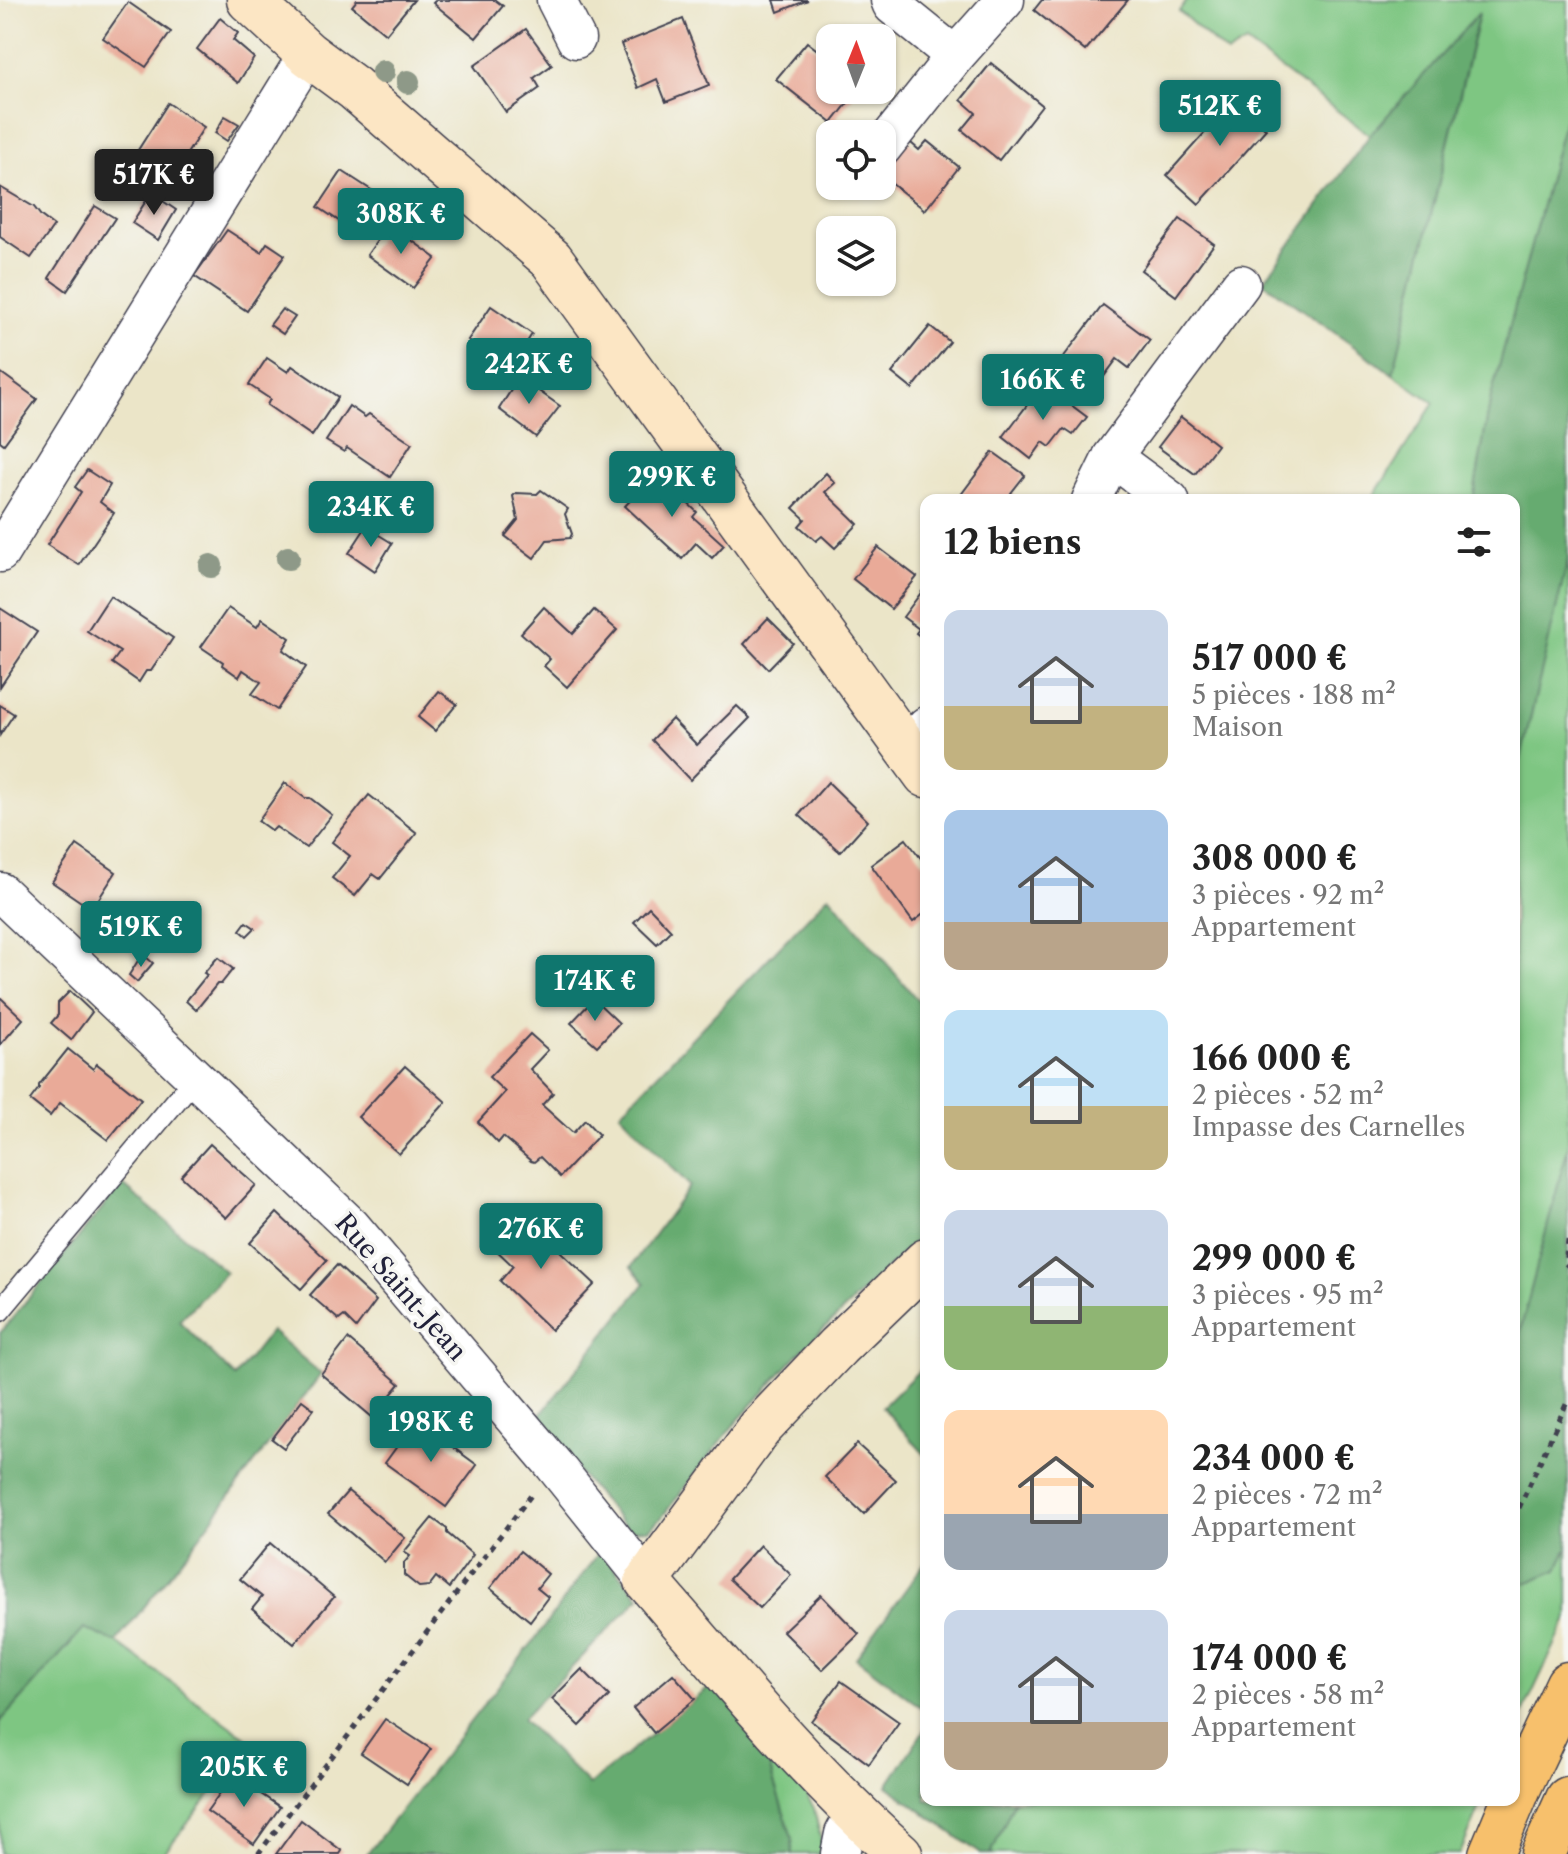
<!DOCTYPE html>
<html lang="fr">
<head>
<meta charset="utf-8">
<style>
  :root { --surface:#fff; --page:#f6f6f6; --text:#222; --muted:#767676; --accent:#0f766e }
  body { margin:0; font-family:"Libre Caslon Text",serif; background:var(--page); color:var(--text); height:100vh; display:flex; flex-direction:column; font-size:30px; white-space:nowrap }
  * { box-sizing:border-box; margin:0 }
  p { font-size:26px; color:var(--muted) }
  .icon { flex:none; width:44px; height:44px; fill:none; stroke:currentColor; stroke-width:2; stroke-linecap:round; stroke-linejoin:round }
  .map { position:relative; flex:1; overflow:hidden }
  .side { position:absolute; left:920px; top:494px; width:600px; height:1312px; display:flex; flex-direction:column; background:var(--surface); border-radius:16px; box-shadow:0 2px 6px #0004 }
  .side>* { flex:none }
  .needle { width:52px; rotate:1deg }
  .controls { position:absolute; left:816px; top:24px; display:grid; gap:16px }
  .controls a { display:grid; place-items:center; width:80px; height:80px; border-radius:16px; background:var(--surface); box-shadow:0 2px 6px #0004; font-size:40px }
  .price { position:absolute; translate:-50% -68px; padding:0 18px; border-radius:8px; background:var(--accent); color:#fff; font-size:26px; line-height:52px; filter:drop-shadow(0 2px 4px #0008) }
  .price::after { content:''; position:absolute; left:50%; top:48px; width:24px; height:18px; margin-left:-12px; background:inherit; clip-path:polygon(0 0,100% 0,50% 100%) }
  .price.active { background:#222; color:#fff }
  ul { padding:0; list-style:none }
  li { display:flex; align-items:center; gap:24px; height:200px; padding:0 24px }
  li span { display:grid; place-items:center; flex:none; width:224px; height:160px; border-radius:16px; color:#555 }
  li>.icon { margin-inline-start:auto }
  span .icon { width:96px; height:96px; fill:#fffc; stroke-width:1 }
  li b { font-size:34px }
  h2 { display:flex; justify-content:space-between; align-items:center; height:96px; padding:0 24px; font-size:34px }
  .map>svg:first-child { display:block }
</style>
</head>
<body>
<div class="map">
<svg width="1568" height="1854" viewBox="0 0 1568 1854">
  <rect width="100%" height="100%" fill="#f6f6f2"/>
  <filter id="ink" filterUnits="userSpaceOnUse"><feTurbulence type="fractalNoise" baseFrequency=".0125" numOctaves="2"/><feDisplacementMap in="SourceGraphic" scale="16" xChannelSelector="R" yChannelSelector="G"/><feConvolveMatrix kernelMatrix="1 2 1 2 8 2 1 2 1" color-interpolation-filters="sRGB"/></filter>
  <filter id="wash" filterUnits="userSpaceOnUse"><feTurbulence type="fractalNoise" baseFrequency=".006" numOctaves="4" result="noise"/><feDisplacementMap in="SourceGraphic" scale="32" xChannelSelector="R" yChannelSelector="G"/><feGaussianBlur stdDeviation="1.8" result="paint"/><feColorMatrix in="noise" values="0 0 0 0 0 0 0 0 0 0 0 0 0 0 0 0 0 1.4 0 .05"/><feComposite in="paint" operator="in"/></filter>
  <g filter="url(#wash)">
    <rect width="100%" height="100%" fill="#ebe5c8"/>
    <!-- green -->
    <g fill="#7ec682" stroke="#50745e" stroke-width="2">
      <polygon points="1187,0 1568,0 1568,107 1491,397 1473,500 1371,500 1434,403 1393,374 1479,15 1370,135 1246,43 1227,54 1179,11"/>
      <polygon points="1568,559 1568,1147 1514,1355 1514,787"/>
      <polygon points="1568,1548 1568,1617 1514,1732 1514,1588 1557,1570"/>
      <polygon points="84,1628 116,1642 252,1742 163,1854 0,1854 0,1722"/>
      <polygon points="766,1750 799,1782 814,1808 824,1854 793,1854 792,1838 773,1780"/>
      <polygon points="1015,1800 1483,1800 1460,1854 991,1854"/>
    </g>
    <!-- forest -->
    <g fill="#66ab70" stroke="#446656" stroke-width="2">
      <polygon points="1479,13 1393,374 1263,282 1370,135"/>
      <polygon points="1568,107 1568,559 1514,787 1514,500 1473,500 1491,397"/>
      <polygon points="829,895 926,1010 926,1231 800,1352 733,1426 661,1518 649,1529 628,1530 535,1422 645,1283 631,1267 690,1186 620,1113"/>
      <polygon points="1568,1147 1568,1548 1557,1570 1514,1588 1514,1355"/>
      <polygon points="122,1184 226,1272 179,1321 235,1377 271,1331 321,1374 182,1560 116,1642 84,1628 0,1722 0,1333"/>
      <polygon points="926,1364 926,1456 882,1407"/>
      <polygon points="600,1551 640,1597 522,1719 589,1785 715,1683 761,1729 773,1780 792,1838 793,1854 367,1854 532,1643"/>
      <polygon points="926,1561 926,1711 856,1658"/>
      <polygon points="926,1727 926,1800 1015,1800 991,1854 981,1854 887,1786"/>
    </g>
    <g id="blocks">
      <!-- building -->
      <g fill="#e9aa98">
        <polygon points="357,0 414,0 386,34 352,6"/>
        <polygon points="436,0 495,0 503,6 476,38 433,3"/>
        <polygon points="774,0 808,0 778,12"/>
        <polygon points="1042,0 1128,0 1085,51 1034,10"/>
        <polygon points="128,2 171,32 146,67 103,38"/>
        <polygon points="220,18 238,33 233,40 254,58 238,83 197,49"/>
        <polygon points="683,19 709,85 666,102 657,79 638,88 621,44"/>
        <polygon points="526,29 552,65 534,78 540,88 506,112 474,66"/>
        <polygon points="807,42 824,55 830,47 830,90 858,90 832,123 776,79"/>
        <polygon points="991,63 1042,105 999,160 962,130 976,113 961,100"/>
        <polygon points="1254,92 1272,109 1259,122 1266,129 1199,204 1167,175 1234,100 1241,106"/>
        <polygon points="168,103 204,127 174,174 138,150"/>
        <polygon points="225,116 239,124 227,141 215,133"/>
        <polygon points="902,135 919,150 927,141 959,167 925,210 882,176 882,159"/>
        <polygon points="342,171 379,195 354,231 318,207"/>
        <polygon points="0,187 34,207 41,216 54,226 31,258 0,237"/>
        <polygon points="151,193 176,210 158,240 132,223"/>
        <polygon points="95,206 115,218 67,291 49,278"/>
        <polygon points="1180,219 1214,244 1176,296 1141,270"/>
        <polygon points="389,224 436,258 413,288 367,255"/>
        <polygon points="227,230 261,252 267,243 285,255 247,311 194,276"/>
        <polygon points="1103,305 1150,340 1129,368 1117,359 1094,390 1059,363"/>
        <polygon points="491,306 532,334 510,369 468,340"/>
        <polygon points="282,309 295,317 283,334 270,325"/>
        <polygon points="930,326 950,342 912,389 892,373"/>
        <polygon points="267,358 288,372 292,366 338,397 312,436 267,405 270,399 249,385"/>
        <polygon points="0,372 37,399 4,444 0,441"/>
        <polygon points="522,373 536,382 533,387 560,406 536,437 499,409"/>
        <polygon points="1043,384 1087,417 1073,435 1064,429 1050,447 1043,442 1031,459 1003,437"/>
        <polygon points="349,406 365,417 369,414 412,443 390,477 347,448 344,452 326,441"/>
        <polygon points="1181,417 1217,445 1195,474 1158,447"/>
        <polygon points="993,452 1025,475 1011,493 1018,500 957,500"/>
        <polygon points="87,470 110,485 100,502 114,513 79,565 47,545 81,492 75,487"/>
        <polygon points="656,473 697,512 693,517 724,545 712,558 696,543 682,559 625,506"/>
        <polygon points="826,473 835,483 825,492 858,524 835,548 822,536 816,541 799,526 805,519 793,508"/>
        <polygon points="541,490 568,509 565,514 572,534 570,538 547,540 534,558 505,536 518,520 513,496 516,493 537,494"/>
        <polygon points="366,527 392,543 375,571 349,553"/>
        <polygon points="878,547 917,577 891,609 853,579"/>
        <polygon points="926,586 926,641 916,633 919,629 903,617"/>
        <polygon points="110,596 173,638 151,671 146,671 139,682 112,663 120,652 87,631"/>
        <polygon points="544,607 573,634 594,610 617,630 567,687 544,666 550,659 521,633"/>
        <polygon points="0,608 37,632 0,687"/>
        <polygon points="228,608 257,627 262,619 290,638 283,650 306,667 277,710 252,694 261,682 243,670 239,677 222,665 223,662 201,647"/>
        <polygon points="768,618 793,643 768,669 744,644"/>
        <polygon points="439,691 457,704 435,731 418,717"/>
        <polygon points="0,705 14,714 0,735"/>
        <polygon points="737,706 750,718 690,780 652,740 672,719 697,745"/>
        <polygon points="828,782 868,821 840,852 799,815"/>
        <polygon points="285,783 305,798 310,798 332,815 306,848 276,827 272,831 258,821"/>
        <polygon points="369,795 417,833 380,879 373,874 355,896 332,878 350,856 332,842"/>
        <polygon points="906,839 926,865 926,912 913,922 871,865"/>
        <polygon points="77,845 116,872 96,903 87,906 52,882"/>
        <polygon points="649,907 671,930 657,944 634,922"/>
        <polygon points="246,922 255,928 247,936 240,930"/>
        <polygon points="146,957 153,963 137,982 129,975 139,959"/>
        <polygon points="218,957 233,969 221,984 217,984 196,1010 186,1001 207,975 204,973"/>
        <polygon points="70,991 92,1012 71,1040 51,1023 58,1015 58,1003"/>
        <polygon points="0,997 23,1019 0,1045"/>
        <polygon points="594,999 619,1023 597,1046 571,1023"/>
        <polygon points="530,1034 548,1050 530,1069 553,1093 542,1105 573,1133 585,1120 599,1135 560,1177 540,1157 534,1162 531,1161 503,1137 498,1143 478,1122 505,1092 489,1077"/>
        <polygon points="68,1049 93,1069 97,1064 141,1099 108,1140 60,1103 50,1116 30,1100 39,1088 39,1085"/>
        <polygon points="405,1066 446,1102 399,1154 358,1117"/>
        <polygon points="210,1144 256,1185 226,1218 181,1176"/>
        <polygon points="528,1209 551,1230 545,1237 595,1284 551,1330 500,1281 513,1266 492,1246"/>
        <polygon points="277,1213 327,1260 301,1289 250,1243"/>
        <polygon points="337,1265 376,1301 356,1328 344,1316 339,1320 310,1295"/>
        <polygon points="348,1339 400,1384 372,1417 321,1374"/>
        <polygon points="302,1400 314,1409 284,1448 272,1439"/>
        <polygon points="416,1420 477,1465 446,1507 385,1463"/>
        <polygon points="857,1444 896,1480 864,1514 825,1477"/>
        <polygon points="348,1491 405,1538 385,1562 328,1514"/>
        <polygon points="432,1518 447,1529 447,1533 473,1555 449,1588 436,1577 429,1586 419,1587 404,1575 404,1563 410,1556 404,1552"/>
        <polygon points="270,1543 334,1597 294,1644 252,1609 262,1597 240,1579"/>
        <polygon points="760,1545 791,1575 760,1608 729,1579"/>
        <polygon points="520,1551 548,1574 537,1588 548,1597 530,1621 490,1588"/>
        <polygon points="821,1595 859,1634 822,1670 783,1631"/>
        <polygon points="582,1669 609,1696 580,1726 552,1699"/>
        <polygon points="673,1674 695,1699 654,1733 633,1708"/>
        <polygon points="841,1681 899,1722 869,1764 811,1721"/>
        <polygon points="385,1719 431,1749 407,1784 361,1753"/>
        <polygon points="233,1775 280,1807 254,1844 207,1811"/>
        <polygon points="301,1820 342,1851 340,1854 276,1854"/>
      </g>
    </g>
  </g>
  <g filter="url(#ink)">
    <use href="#blocks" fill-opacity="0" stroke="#403f50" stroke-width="2"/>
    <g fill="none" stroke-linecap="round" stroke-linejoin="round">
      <!-- lane casing -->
      <g stroke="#403f50" stroke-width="23">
        <polyline id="lane" points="0,1311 196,1077"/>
      </g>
      <!-- street casing -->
      <g stroke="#403f50" stroke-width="41">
        <g id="street">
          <polyline points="556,0 576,39"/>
          <polyline points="890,0 892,5 955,56 1005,0"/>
          <polyline points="882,148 955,56"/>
          <polyline points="1112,457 1170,500"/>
          <polyline points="1091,500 1112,457 1241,284"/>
          <polyline points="0,553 308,54"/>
          <polyline points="909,749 926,726"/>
          <polyline points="0,892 351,1226 554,1465 647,1581"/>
          <polyline points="840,1854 844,1834 855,1814"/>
        </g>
      </g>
      <!-- secondary casing -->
      <g stroke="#403f50" stroke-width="47">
        <g id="secondary">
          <polyline points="249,0 308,54 354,88 551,259 926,775"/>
          <path d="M900,1854c-93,-83 -172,-179 -253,-273l113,-153 78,-82 88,-85"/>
        </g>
      </g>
      <!-- primary casing -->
      <g stroke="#403f50" stroke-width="47">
        <g id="primary">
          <polyline points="1491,1854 1520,1785 1568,1684"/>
          <polyline points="1543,1854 1568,1799"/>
        </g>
      </g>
      <!-- path -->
      <g stroke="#403f50" stroke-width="5" stroke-dasharray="6 6" stroke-linecap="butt">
        <polyline points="1568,1240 1565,1263 1568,1266"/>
        <polyline points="1514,1519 1568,1400"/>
        <polyline points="258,1854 532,1494"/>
      </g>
      <!-- lane -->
      <use href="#lane" stroke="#fff" stroke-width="20"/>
      <!-- street -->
      <use href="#street" stroke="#fff" stroke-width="38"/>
      <!-- secondary -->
      <use href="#secondary" stroke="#fce6c4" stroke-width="44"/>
      <!-- primary -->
      <use href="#primary" stroke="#f7c06c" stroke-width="44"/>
    </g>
    <!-- trees -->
    <g fill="#8e9988">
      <circle cx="383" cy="72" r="12"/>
      <circle cx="408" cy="82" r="12"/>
      <circle cx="288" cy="558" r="12"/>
      <circle cx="211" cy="566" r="12"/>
    </g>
  </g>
  <g text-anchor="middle" stroke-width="7" stroke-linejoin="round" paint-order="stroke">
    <!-- street labels -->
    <g font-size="26" fill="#22223b" stroke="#f6f6f2">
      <text transform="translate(401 1287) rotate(49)" y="9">Rue Saint-Jean</text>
    </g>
  </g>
</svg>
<div class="controls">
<a><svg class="needle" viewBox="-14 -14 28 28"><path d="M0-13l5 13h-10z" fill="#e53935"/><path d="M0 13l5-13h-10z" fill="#767676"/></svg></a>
<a><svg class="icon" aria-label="locate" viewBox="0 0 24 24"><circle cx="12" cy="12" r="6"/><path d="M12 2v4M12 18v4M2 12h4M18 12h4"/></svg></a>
<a><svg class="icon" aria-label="layers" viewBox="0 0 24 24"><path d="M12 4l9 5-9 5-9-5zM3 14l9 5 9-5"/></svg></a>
</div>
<b class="price" style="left:1220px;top:148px">512K €</b>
<b class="price active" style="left:154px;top:217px">517K €</b>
<b class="price" style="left:401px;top:256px">308K €</b>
<b class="price" style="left:529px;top:406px">242K €</b>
<b class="price" style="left:1043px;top:422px">166K €</b>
<b class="price" style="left:672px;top:519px">299K €</b>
<b class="price" style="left:371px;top:549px">234K €</b>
<b class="price" style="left:141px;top:969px">519K €</b>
<b class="price" style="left:595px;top:1023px">174K €</b>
<b class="price" style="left:541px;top:1271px">276K €</b>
<b class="price" style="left:431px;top:1464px">198K €</b>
<b class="price" style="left:244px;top:1809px">205K €</b>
<section class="side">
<h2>12 biens<svg class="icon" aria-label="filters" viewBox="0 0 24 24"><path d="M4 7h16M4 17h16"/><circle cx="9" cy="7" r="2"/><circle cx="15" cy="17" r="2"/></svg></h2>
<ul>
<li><span style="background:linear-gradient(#c9d6e8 60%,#c2b280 0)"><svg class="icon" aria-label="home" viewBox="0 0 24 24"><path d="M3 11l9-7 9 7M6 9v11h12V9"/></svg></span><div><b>517 000 €</b><p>5 pièces · 188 m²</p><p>Maison</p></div></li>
<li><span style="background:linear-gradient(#a9c7e8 70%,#b9a48a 0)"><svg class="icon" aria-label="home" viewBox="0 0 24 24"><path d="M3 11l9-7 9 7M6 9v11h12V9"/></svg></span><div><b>308 000 €</b><p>3 pièces · 92 m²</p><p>Appartement</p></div></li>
<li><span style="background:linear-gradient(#bfe0f5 60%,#c2b280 0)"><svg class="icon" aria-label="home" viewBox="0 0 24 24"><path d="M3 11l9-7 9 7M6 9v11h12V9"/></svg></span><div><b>166 000 €</b><p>2 pièces · 52 m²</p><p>Impasse des Carnelles</p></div></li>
<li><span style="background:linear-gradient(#c9d6e8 60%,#8fb573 0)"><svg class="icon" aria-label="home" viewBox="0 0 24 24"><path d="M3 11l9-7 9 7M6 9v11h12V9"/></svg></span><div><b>299 000 €</b><p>3 pièces · 95 m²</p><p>Appartement</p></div></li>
<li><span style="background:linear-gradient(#ffd9b3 65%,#9aa5b1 0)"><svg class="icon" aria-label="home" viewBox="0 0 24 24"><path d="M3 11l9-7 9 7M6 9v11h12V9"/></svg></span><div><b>234 000 €</b><p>2 pièces · 72 m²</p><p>Appartement</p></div></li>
<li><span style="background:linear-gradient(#c9d6e8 70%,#b9a48a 0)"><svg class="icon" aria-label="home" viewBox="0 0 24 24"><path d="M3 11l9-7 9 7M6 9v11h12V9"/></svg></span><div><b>174 000 €</b><p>2 pièces · 58 m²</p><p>Appartement</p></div></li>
</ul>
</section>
</div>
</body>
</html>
